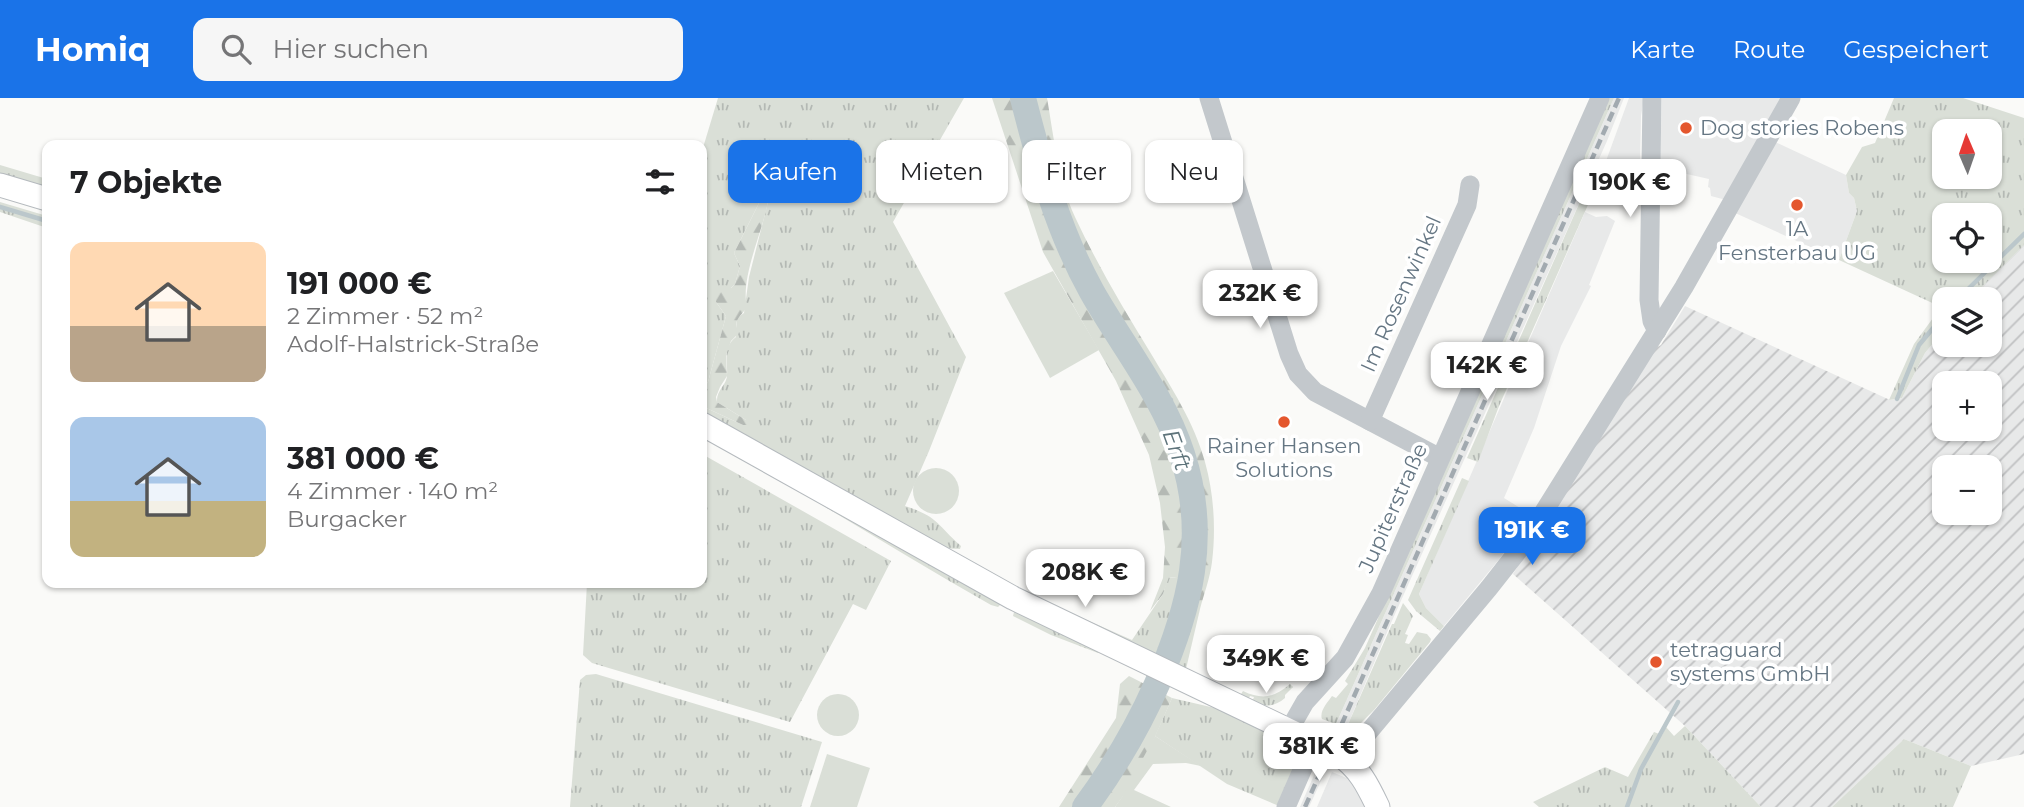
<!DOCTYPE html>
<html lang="de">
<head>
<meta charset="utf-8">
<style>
  :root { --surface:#fff; --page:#f6f6f6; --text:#202124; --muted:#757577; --accent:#1a73e8 }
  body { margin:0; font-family:Montserrat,sans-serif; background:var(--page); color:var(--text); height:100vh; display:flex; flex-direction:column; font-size:26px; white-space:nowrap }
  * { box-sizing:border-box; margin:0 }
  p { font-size:23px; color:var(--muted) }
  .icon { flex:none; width:38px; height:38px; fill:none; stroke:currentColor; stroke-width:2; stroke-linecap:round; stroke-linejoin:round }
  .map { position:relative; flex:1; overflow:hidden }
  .side { position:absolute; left:42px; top:42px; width:665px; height:448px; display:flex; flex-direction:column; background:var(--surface); border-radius:14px; box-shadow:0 2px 5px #0004 }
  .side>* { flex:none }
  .top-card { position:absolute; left:728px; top:42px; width:665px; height:63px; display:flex; gap:14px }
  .needle { width:46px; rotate:358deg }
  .tools { position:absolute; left:1932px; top:21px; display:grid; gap:14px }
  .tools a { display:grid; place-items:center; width:70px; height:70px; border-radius:14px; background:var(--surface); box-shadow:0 2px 5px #0004; font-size:35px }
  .price { position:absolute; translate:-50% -60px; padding:0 16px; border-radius:14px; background:#fff; color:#222; font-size:23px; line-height:46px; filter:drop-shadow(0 2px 4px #0008) }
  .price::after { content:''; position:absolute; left:50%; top:42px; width:21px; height:16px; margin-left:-10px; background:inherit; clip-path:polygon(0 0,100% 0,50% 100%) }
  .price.active { background:var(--accent); color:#fff }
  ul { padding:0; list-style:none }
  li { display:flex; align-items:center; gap:21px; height:175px; padding:0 28px }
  li span { display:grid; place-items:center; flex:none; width:196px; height:140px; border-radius:14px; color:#555 }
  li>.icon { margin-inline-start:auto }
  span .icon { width:84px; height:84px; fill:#fffc; stroke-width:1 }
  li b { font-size:30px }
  h2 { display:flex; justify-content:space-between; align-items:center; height:84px; padding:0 28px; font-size:30px }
  .tag { padding:0 24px; border-radius:14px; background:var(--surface); box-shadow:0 2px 5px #0004; font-size:24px; line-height:63px }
  .tag.active { background:var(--accent); color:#fff }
  header { display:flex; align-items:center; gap:42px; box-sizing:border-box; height:98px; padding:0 35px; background:var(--accent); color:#fff }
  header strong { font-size:33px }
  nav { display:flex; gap:38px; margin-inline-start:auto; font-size:24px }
  .search { width:490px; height:63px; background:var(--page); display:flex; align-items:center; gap:18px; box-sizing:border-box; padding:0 24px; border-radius:14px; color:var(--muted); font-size:26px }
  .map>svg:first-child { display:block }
</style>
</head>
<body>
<header>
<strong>Homiq</strong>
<div class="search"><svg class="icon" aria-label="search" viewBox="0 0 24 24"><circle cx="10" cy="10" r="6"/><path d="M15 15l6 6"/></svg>Hier suchen</div>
<nav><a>Karte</a><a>Route</a><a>Gespeichert</a></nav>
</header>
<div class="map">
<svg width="2024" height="709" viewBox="0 0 2024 709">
  <defs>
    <pattern id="industrial-furrows" width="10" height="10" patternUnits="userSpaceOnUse" patternTransform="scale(1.75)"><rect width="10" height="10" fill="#e8e9e9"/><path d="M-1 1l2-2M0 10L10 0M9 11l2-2" fill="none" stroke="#c0c1c2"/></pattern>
    <pattern id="grass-tufts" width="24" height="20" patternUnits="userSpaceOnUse" patternTransform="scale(1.75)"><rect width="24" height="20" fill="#dadfd7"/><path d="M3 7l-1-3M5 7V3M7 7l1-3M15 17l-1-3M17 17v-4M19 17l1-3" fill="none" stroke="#b4b9b4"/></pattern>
    <pattern id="forest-firs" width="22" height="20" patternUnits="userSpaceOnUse" patternTransform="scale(1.75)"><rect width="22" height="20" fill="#dadfd7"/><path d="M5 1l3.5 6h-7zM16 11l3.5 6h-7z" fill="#b4b9b4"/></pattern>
  </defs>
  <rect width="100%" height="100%" fill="#fafaf8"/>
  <!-- built -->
  <g fill="#e8e9e9">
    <polygon points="1614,0 1624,0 1607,43 1391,525 1346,631 1336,626"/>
    <polygon points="1629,0 1644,0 1641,18 1640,66 1606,63"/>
    <polygon points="1662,0 1785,0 1726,102 1711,98 1710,90 1708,89 1709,81 1660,70"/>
    <polygon points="1773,43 1846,77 1849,95 1854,100 1857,113 1839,162 1733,114"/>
    <polygon points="1585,114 1596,119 1607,118 1615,123 1589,187 1591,188 1561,248 1534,330 1504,400 1530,416 1501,459 1444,528 1426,510 1419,496"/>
    <polygon points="1318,668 1326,672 1309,709 1300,709"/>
    <polygon points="1332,674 1349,681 1366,709 1317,709"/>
  </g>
  <!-- industrial -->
  <path fill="url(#industrial-furrows)" fill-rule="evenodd" d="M2024,147v509l-53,12 -67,-27 -72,68h-71l-76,-81 -172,-152 141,-225 7,-4 24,-39 205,94 12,-2 23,-45 19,-23v15h46v-46h-20zM1944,285h46v46h-46zM1944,369h46v46h-46z"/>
  <!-- grass -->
  <g fill="url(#grass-tufts)" fill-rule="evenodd">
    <path d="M718,0h246l-71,124 73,135 -37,94 -24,55c34,11 31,18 56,40l-1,3 -25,-1 -233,-133v-9l41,19 3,-5 -29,-18c-1,-12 10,-17 10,-27 1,-15 -5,-27 9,-38l1,-19 7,-5 5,-36 19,-75 -8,-1 -26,52 6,13 -5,18 -19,18 10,14 -18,66 -6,8v-239z"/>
    <path d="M1607,0h7l-278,626 -14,-5c-3,-8 6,-17 10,-23l4,2 12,-14 -3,-3 20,-33z"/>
    <path d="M1894,0h69l61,20v127l-54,54h-26v31l-19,23 -23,45 -13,2 25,-56 27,-37 -102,-47 18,-49 -3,-13 -5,-5 -3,-18 16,-28 13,-4zM1944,33h46v46h-46zM1944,117h46v46h-46z"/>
    <polygon points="0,67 47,81 47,93 0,79"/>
    <polygon points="1586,90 1595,91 1499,308 1478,364 1467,360"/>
    <polygon points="0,104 47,118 47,130 0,114"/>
    <path d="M702,335l301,169 -5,5 -7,-2c-97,-55 -191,-116 -289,-168z"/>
    <polygon points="702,356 891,463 866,512 853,506 790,624 592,565 583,557 587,485 702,485"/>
    <polygon points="1462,380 1469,383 1419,496 1426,510 1444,528 1440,533 1416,513 1408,502"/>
    <polygon points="1168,479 1185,481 1174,531 1161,560 1062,511 1132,542 1163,496"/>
    <polygon points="1403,505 1413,518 1405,536 1408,537 1405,545 1409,546 1417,534 1427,536 1431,541 1430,544 1374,612 1352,634 1346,631 1392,526 1394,526"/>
    <polygon points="1190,511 1200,511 1186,571 1173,565"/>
    <polygon points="1018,513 1098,552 1098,555 1051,537 1013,518 1014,514"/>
    <polygon points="596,576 822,644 801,709 570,709 580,582 586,577"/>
    <path d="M1290,586l3,3 -8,8v3c-11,9 -20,10 -33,4l2,-5 -4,-1 -2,4 -9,-3 4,-6c19,9 31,7 47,-7z"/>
    <polygon points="1172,600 1215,610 1295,648 1301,658 1279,708 1227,686 1155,638"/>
    <polygon points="1685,628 1761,709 1539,709 1533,704 1605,669 1628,679 1654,634 1662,637 1666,629 1674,638"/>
    <polygon points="1904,641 1971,668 1953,709 1832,709"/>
  </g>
  <!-- forest -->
  <g fill="url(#forest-firs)">
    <path d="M992,0h55c7,40 11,82 28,119 22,47 48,91 75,135 21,35 44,70 55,110 9,32 11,67 7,100 -2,16 -8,32 -12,47h-10l-5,-30 -16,-2 -6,17 -13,17 13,-33 2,-31 -5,-44 -11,-48 -33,-74 -73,-129z"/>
    <path d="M760,103h8c-5,31 -28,76 -21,106 -6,10 -15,12 -8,26l-8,8 -5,14 1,21 -7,11 -4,10 1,5 29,18 4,5h-7l-41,-19v-16l6,-8 18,-66 -10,-14v-12l5,-4 10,2 4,-4 5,-18 -6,-13z"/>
    <path d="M1129,578l43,22c-16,36 -32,78 -57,109h-56l57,-89 4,-34z"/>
  </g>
  <!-- garden -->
  <g fill="#dadfd7">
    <polygon points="1053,173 1099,252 1050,280 1004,195"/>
    <circle cx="936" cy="393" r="23"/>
    <circle cx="838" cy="617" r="21"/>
    <polygon points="1155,638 1201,668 1186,665 1153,666 1134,692 1171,709 1115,709 1122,699"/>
    <polygon points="827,656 870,670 857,709 810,709"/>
  </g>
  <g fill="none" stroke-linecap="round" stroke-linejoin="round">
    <!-- stream -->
    <g stroke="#bbc7cb" stroke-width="4.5">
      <polyline points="0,109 47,123"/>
      <polyline points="1958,201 2024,136"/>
      <polyline points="1154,297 1171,302"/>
      <polyline points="1897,301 1919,247 1944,217"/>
      <polyline points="1627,709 1641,671 1678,604"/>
    </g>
    <!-- river -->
    <path stroke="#bbc7cb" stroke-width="26" d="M1023,0c17,67 35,133 69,194 30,53 71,103 90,162 27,82 8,154 -25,230 -20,45 -43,84 -72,123"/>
    <!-- major casing -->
    <g stroke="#b5babe" stroke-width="25">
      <g id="major">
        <polyline points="0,87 47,101"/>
        <path d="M702,326l311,174 325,156c21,13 30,32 40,53"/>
      </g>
    </g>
    <!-- minor -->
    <g stroke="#c3c8cc" stroke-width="19">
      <polyline points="1209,0 1289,256 1298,276 1315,294 1440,360"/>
      <polyline points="1652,0 1649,202 1652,223 1657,233"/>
      <polyline points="1370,323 1467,107 1470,87"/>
      <polyline points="1289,632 1305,604 1345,560 1381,495 1600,0"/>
      <polyline points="1346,661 1489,490 1525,444 1684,189 1791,0"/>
      <polyline points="1286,709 1314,645"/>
    </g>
    <!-- major -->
    <use href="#major" stroke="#fff" stroke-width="23"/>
    <!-- rail -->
    <polyline stroke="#a2aab0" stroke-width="4.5" stroke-dasharray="10 5" stroke-linecap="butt" points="1305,709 1619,0"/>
  </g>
  <!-- markers -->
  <g fill="#e4572e" stroke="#fff" stroke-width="2.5">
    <circle cx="1686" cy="30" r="7"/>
    <circle cx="1797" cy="107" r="7"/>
    <circle cx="1284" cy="324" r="7"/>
    <circle cx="1656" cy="564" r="7"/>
  </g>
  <g text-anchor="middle" stroke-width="7" stroke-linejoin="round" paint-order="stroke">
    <!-- poi labels -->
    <g font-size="21" fill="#657683" stroke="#fff" text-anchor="start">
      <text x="1700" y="37">Dog stories Robens</text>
      <text x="1797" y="138" text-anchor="middle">1A<tspan x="1797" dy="24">Fensterbau UG</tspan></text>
      <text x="1284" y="355" text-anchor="middle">Rainer Hansen<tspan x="1284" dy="24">Solutions</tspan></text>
      <text x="1670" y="559">tetraguard<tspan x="1670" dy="24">systems GmbH</tspan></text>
    </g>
    <!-- street labels -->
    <g font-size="21" fill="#657683" stroke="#fff">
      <text transform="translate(1401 196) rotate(-66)" y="7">Im Rosenwinkel</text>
      <text transform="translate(1393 410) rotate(-66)" y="7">Jupiterstraße</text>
    </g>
    <!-- water labels -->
    <g font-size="23" font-style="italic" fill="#60757c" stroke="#fff">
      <text transform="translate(1177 352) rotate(70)" y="8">Erft</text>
    </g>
  </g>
</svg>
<div class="tools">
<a><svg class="needle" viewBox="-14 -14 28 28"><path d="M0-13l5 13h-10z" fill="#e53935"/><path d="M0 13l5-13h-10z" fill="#757577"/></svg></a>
<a><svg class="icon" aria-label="locate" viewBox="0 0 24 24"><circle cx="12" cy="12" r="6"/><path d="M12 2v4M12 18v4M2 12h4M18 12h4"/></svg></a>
<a><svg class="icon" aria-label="layers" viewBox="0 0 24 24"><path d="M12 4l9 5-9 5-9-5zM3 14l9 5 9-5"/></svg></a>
<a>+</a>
<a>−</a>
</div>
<b class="price" style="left:1630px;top:121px">190K €</b>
<b class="price" style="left:1260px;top:232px">232K €</b>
<b class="price" style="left:1487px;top:304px">142K €</b>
<b class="price active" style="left:1532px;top:469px">191K €</b>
<b class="price" style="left:1085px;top:511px">208K €</b>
<b class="price" style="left:1266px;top:597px">349K €</b>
<b class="price" style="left:1319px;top:685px">381K €</b>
<div class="top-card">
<a class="tag active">Kaufen</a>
<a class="tag">Mieten</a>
<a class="tag">Filter</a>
<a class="tag">Neu</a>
</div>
<section class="side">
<h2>7 Objekte<svg class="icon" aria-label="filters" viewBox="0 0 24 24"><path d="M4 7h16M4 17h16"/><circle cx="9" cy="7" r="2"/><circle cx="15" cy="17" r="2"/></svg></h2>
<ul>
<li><span style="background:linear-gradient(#ffd9b3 60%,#b9a48a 0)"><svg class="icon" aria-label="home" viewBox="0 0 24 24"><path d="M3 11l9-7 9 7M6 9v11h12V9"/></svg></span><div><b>191 000 €</b><p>2 Zimmer · 52 m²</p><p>Adolf-Halstrick-Straße</p></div></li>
<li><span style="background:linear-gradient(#a9c7e8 60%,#c2b280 0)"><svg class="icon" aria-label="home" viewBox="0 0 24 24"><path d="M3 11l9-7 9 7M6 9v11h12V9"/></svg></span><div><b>381 000 €</b><p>4 Zimmer · 140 m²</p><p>Burgacker</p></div></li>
</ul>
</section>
</div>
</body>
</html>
